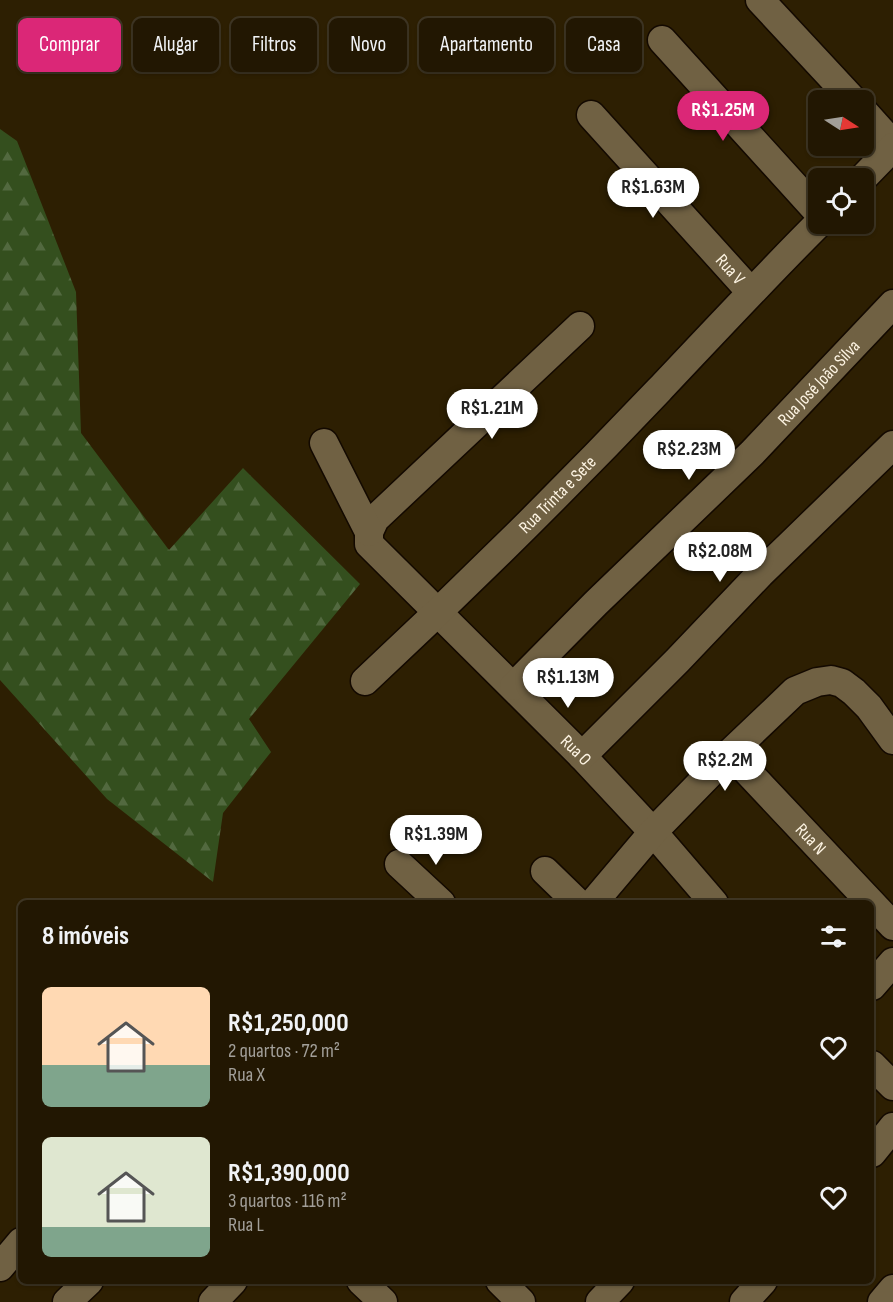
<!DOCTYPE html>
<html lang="pt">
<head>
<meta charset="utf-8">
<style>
  :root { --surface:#221702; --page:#2a200c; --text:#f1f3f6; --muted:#a29f99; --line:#3f3624; --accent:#db2777 }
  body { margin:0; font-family:"Sofia Sans Condensed",sans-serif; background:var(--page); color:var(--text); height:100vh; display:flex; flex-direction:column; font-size:22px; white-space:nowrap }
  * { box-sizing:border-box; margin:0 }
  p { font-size:20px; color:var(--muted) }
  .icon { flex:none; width:33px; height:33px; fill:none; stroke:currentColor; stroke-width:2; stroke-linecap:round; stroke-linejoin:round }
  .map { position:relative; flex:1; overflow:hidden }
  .details { position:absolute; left:18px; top:900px; width:856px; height:384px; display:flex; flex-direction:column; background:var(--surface); border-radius:9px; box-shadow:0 2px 4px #0004,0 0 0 2px var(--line) }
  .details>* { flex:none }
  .guide { position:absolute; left:18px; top:18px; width:858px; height:54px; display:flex; gap:12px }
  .needle { width:39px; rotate:102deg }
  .fabs { position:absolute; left:808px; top:90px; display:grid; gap:12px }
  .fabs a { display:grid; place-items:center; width:66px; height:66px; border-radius:9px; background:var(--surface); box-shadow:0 2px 4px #0004,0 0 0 2px var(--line); font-size:30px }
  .price { position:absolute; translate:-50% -51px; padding:0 14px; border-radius:21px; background:#fff; color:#222; font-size:20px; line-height:39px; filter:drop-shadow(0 2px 3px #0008) }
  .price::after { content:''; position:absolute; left:50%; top:36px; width:18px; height:14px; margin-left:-9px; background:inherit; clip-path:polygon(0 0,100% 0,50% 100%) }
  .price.selected { background:var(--accent); color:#fff }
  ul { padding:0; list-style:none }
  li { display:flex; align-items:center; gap:18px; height:150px; padding:0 24px }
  li span { display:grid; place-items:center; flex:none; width:168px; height:120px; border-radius:9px; color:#555 }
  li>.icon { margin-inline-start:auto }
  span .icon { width:72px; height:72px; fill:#fffc; stroke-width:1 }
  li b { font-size:26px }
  h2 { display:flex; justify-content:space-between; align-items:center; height:72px; padding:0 24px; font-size:26px }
  .tag { padding:0 21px; border-radius:9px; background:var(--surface); box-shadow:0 2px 4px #0004,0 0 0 2px var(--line); font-size:21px; line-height:54px }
  .tag.selected { background:var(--accent); color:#fff }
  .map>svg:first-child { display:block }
</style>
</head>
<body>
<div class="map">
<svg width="893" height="1302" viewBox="0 0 893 1302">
  <defs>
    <pattern id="forest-firs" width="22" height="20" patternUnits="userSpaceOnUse" patternTransform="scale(1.5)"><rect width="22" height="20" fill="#344f1e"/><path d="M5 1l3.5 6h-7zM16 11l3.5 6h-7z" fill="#52693f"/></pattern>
  </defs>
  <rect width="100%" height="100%" fill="#2d1f02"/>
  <!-- forest -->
  <polygon fill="url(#forest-firs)" points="0,129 17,141 76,292 81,433 169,550 243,468 360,584 249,719 271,752 223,813 213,882 107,799 0,680"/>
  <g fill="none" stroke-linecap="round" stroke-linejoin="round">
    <!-- minor casing -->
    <g stroke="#130900" stroke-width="31">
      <g id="minor">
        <polyline points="760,0 853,100"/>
        <polyline points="662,40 819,213"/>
        <polyline points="864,112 893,144"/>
        <path id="s1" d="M591,115l159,176"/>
        <polyline points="863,178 893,147"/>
        <path id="s2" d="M580,326l-205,193 -6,13v12l213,212 71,76 61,71"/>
        <polyline points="324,443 369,532"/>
        <path id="s3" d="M365,681c101,-94 199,-191 294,-291 53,-56 105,-112 160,-167"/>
        <path id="s4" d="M514,686l82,-83 156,-150 141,-149"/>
        <path id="s5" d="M730,753l163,173"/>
        <polyline points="582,756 677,661 760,574 893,445"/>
        <polyline points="399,864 441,903"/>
        <polyline points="545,871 578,903"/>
        <polyline points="593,903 653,832 730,753 795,691 817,682 831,680 842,683 854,692 869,707 893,740"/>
        <polyline points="872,986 893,962"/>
        <polyline points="872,1065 893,1086"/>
        <polyline points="872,1153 893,1127"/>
        <polyline points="0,1267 21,1242"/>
        <polyline points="361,1281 383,1302"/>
        <polyline points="500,1281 521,1302"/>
        <polyline points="67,1302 89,1281"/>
        <polyline points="213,1302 233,1281"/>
        <polyline points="600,1302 620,1281"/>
        <polyline points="744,1302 763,1281"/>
        <polyline points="882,1302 893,1289"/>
      </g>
    </g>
    <!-- minor -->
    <use href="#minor" stroke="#706143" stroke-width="28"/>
  </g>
  <g text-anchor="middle" stroke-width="5" stroke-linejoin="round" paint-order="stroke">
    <!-- street labels -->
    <g font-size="18" fill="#fdf4e3" stroke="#2d1f02">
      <text dy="6" stroke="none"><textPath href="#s1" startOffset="208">Rua V</textPath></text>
      <text dy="6" stroke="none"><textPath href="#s4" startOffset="430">Rua José João Silva</textPath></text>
      <text dy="6" stroke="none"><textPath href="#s3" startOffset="268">Rua Trinta e Sete</textPath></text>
      <text dy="6" stroke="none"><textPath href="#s2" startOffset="600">Rua O</textPath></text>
      <text dy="6" stroke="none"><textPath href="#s5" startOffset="118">Rua N</textPath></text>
    </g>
  </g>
</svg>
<div class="fabs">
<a><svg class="needle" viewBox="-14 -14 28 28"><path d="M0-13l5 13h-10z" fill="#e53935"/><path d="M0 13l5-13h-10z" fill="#a29f99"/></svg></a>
<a><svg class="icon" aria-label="locate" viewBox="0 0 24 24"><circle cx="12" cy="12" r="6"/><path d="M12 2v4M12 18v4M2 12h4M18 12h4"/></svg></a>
</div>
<b class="price selected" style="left:723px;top:142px">R$1.25M</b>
<b class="price" style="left:653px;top:219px">R$1.63M</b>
<b class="price" style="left:492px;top:440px">R$1.21M</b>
<b class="price" style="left:689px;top:481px">R$2.23M</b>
<b class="price" style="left:720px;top:583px">R$2.08M</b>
<b class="price" style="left:568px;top:709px">R$1.13M</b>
<b class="price" style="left:725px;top:792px">R$2.2M</b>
<b class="price" style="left:436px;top:866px">R$1.39M</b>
<div class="guide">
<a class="tag selected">Comprar</a>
<a class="tag">Alugar</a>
<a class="tag">Filtros</a>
<a class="tag">Novo</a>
<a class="tag">Apartamento</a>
<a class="tag">Casa</a>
</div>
<section class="details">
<h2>8 imóveis<svg class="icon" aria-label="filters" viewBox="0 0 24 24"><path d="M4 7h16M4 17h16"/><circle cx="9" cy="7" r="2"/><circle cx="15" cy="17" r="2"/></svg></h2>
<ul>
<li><span style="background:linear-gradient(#ffd9b3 65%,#7fa58c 0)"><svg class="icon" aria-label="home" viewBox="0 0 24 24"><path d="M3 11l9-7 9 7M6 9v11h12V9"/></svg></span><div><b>R$1,250,000</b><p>2 quartos · 72 m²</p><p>Rua X</p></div><svg class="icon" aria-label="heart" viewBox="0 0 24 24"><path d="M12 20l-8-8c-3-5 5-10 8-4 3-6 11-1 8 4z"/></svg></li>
<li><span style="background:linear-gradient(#dfe7d0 75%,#7fa58c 0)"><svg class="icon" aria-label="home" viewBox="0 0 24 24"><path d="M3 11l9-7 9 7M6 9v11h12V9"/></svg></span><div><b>R$1,390,000</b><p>3 quartos · 116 m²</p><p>Rua L</p></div><svg class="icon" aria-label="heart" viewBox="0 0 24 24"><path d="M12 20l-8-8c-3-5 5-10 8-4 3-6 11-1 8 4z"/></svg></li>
</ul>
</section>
</div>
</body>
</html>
